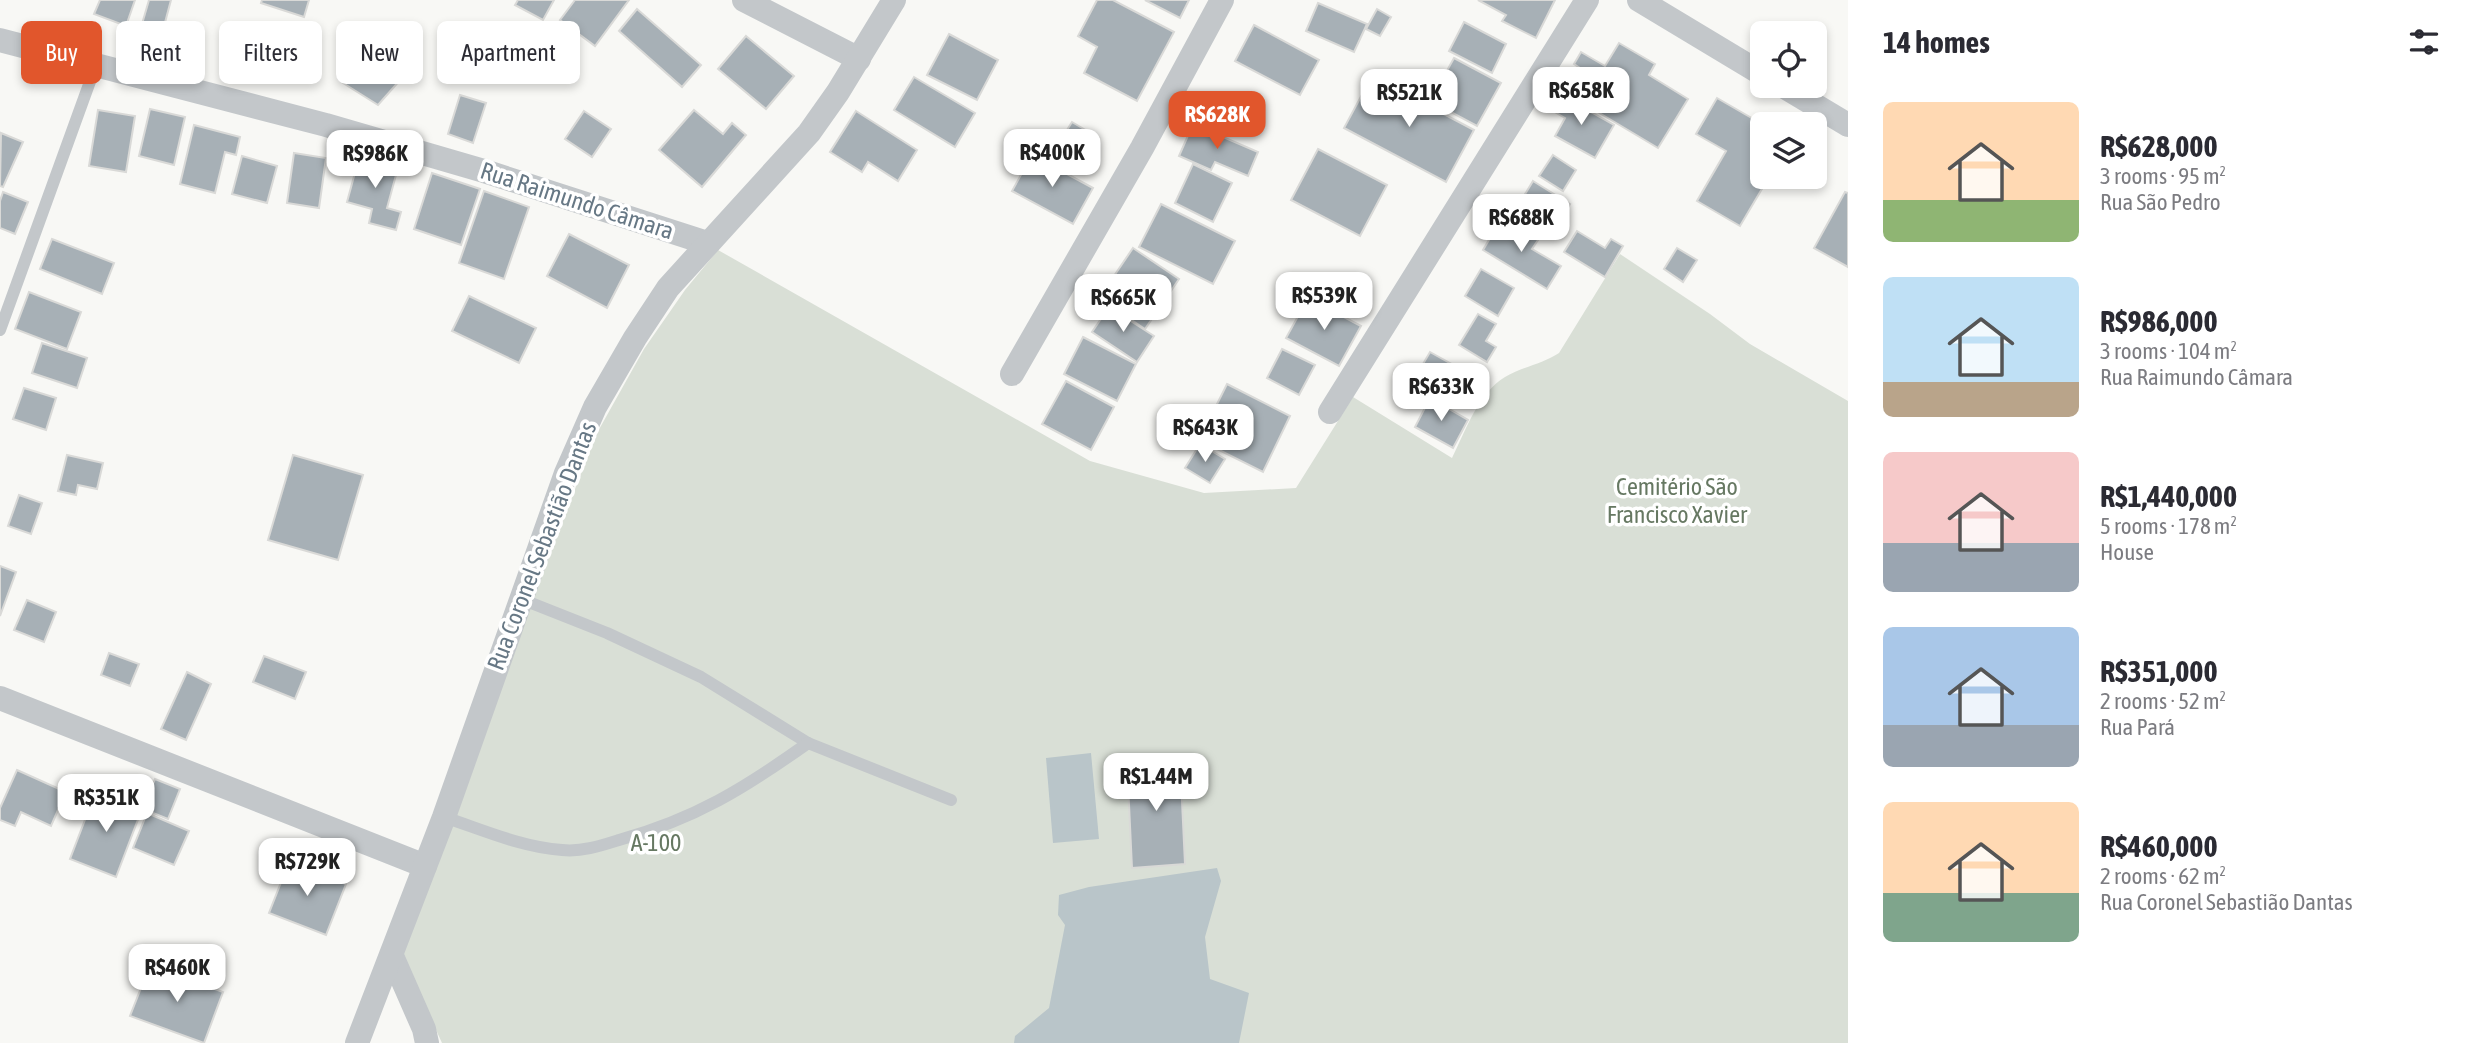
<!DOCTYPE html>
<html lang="en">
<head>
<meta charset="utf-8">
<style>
  :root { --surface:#fff; --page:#f2f2f3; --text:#2b2b33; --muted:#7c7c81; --accent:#e1562c }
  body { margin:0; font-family:"Asap Condensed",sans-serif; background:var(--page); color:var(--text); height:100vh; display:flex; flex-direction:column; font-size:26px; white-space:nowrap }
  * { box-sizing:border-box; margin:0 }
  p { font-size:23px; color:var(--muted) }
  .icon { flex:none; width:38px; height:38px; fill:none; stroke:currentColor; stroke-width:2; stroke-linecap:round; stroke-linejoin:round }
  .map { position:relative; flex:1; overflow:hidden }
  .drawer { display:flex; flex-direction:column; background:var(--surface); width:630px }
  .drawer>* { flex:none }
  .banner { position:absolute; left:21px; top:21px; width:665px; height:63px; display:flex; gap:14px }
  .tools { position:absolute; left:1750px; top:21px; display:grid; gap:14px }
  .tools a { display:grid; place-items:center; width:77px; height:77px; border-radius:10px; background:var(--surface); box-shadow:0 4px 10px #0003; font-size:35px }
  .price { position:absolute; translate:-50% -60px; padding:0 16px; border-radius:14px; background:#fff; color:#222; font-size:23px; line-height:46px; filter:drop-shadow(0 2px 4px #0008) }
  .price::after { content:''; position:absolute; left:50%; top:42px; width:21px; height:16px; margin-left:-10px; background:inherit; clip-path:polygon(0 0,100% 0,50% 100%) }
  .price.current { background:var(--accent); color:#fff }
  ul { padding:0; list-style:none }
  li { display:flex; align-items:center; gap:21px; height:175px; padding:0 35px }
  li span { display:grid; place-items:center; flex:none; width:196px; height:140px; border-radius:10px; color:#555 }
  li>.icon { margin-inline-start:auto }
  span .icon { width:84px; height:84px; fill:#fffc; stroke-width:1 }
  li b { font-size:30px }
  h2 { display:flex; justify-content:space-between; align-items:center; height:84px; padding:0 35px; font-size:30px }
  .chip { padding:0 24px; border-radius:10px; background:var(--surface); box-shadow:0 4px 10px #0003; font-size:24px; line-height:63px }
  .chip.current { background:var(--accent); color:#fff }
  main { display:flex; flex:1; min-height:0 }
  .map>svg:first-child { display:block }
</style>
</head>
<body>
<main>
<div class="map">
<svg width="1848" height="1043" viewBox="0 0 1848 1043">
  <rect width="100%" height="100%" fill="#f8f8f5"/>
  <!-- green -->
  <path fill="#d9dfd6" d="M718,250l372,211 114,32 92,-5 57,-91 99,61c13,-26 26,-65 53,-81 17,-10 37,-13 54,-24l61,-99 90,60 40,30 98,57v642h-1406l-40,-88 133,-364 62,-158 47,-84 41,-59z"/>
  <!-- water -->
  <g fill="#b9c5c9">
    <polygon points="1091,753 1099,839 1053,843 1046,758"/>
    <polygon points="1217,868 1221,881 1205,937 1210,979 1249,993 1239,1043 1014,1043 1015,1036 1049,1008 1065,925 1058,915 1059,895 1089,887"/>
  </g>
  <!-- building -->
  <g fill="#a7b0b6" stroke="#d9d9d7" stroke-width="2">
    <polygon points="100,0 135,0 126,26 94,14"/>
    <polygon points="149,0 171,0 163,30 142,24"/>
    <polygon points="262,0 309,0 304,17 261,3"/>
    <polygon points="518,0 554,0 543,20 515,5"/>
    <polygon points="575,0 629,0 595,46 560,20"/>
    <polygon points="1097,0 1113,0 1174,32 1137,101 1084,73 1097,47 1078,36"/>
    <polygon points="1145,0 1189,0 1180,18"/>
    <polygon points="1478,0 1555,0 1536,38 1502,21 1506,15"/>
    <polygon points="1318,3 1367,24 1354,52 1306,31"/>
    <polygon points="637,9 701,65 682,87 619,31"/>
    <polygon points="1377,9 1391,17 1380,36 1366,29"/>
    <polygon points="1464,22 1506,44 1492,73 1449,51"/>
    <polygon points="373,25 411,42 393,72 401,79 378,105 343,83"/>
    <polygon points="1254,25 1319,60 1300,95 1235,61"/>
    <polygon points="949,34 998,60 977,100 927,75"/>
    <polygon points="746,36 794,76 766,109 718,69"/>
    <polygon points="1619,43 1655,64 1649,75 1688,99 1658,148 1581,102 1595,78 1574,64 1581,52 1605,66"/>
    <polygon points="1454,58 1501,83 1477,126 1430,101"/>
    <polygon points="1372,76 1474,130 1446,182 1344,128"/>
    <polygon points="914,77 975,113 955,147 894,110"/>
    <polygon points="460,95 486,103 473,143 448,134"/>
    <polygon points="1552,97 1570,107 1573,102 1614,125 1595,158 1555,136 1565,118 1546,107"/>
    <polygon points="1717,98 1762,124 1762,177 1769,177 1740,226 1697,201 1726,151 1696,134"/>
    <polygon points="150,109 185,117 174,165 139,156"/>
    <polygon points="98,110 135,116 126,172 89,166"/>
    <polygon points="694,110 723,134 732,123 746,135 702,187 659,150"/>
    <polygon points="584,111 611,129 592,157 565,139"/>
    <polygon points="856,111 917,150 898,181 868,162 862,172 830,152"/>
    <polygon points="1072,122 1099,138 1083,165 1055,149"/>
    <polygon points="1193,124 1258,152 1248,176 1215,162 1211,170 1179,156"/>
    <polygon points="194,125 240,137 236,155 225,152 215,193 180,184"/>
    <polygon points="1,133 23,142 3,187 0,186"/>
    <polygon points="1318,149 1387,185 1360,236 1291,200"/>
    <polygon points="294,153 326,158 319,208 287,203"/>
    <polygon points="360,154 399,164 387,208 401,212 396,230 369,223 372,209 347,202"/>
    <polygon points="1032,155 1093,188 1073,224 1012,191"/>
    <polygon points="1553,155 1576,170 1563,191 1539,176"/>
    <polygon points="242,156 277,166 267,203 232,194"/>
    <polygon points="1193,164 1232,183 1213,222 1175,203"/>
    <polygon points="432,173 480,189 461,245 414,229"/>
    <polygon points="1533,181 1570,204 1550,236 1513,214"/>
    <polygon points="484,191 529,207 504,279 459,263"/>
    <polygon points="3,192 28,202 15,234 0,228 0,201"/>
    <polygon points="1845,192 1848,193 1848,267 1814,248"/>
    <polygon points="1161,204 1235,241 1213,284 1139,247"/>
    <polygon points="1502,218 1538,240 1532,249 1561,266 1547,289 1483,250"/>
    <polygon points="1577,231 1605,248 1611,239 1623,246 1605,277 1564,252"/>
    <polygon points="569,234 629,265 607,308 547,276"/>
    <polygon points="52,239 114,263 102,294 40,269"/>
    <polygon points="1133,248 1179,279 1145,329 1099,298"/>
    <polygon points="1677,248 1697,260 1683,282 1664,269"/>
    <polygon points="1481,269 1514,288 1498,316 1465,296"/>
    <polygon points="29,292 81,312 67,349 15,329"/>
    <polygon points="469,296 536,328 519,363 452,331"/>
    <polygon points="1308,298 1361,326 1339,366 1286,338"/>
    <polygon points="1109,307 1154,336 1137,362 1092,332"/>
    <polygon points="1478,314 1496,324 1486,341 1496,347 1487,362 1459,345"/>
    <polygon points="1083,337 1136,364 1117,401 1064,374"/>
    <polygon points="42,343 87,358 77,388 32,373"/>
    <polygon points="1282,349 1315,365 1299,395 1267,378"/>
    <polygon points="1430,352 1455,366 1452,372 1462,378 1449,401 1413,381"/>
    <polygon points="1066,381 1114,407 1091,450 1042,424"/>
    <polygon points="1227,384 1290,416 1263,472 1199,440"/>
    <polygon points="24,388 56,398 46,430 13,419"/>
    <polygon points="1430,398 1468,420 1453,448 1415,427"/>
    <polygon points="1200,444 1225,459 1210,483 1185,468"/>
    <polygon points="67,455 103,463 97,489 78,485 76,495 58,491"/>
    <polygon points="293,455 363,475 338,560 268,540"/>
    <polygon points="19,495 42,503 31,534 8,526"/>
    <polygon points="0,566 16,572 0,616"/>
    <polygon points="27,600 56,612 44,642 14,630"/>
    <polygon points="109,653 139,664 130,686 101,675"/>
    <polygon points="264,656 306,672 295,699 253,682"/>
    <polygon points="187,672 211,684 186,740 161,729"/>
    <polygon points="1180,759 1185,864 1132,868 1127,762"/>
    <polygon points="17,770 66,792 51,826 21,812 15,826 0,820 0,808"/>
    <polygon points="155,779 180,789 168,819 143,809"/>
    <polygon points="96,791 142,809 116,877 70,859"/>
    <polygon points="147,813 189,831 174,865 133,848"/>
    <polygon points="289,862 346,884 326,935 269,913"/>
    <polygon points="150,965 223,992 204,1043 130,1016"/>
  </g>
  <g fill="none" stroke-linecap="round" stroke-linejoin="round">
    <!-- service -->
    <g stroke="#c3c7ca" stroke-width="12">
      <polyline points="0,330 96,65"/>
      <polyline points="521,599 607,633 701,677 808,743 951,800"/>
      <path d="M444,817c39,13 77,30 118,33 20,2 38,-4 57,-10 76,-21 126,-52 189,-97"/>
    </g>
    <!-- minor -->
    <g stroke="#c3c7ca" stroke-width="24">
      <polyline points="744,0 859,59"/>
      <polyline points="1639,0 1762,74"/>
      <polyline points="0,40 326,125 484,171 707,243"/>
      <polyline points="1783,86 1848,125"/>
      <polyline points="1012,374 1142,148 1222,0"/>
      <polyline points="1330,412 1587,0"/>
      <polyline points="0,698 425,866"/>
      <polyline points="392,956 424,1029 427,1043"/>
      <polyline points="357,1043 444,817 566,473 595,407 635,338 668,288 809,133 838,92 894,0"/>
    </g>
  </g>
  <g text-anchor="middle" stroke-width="7" stroke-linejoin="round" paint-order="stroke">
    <!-- street labels -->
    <g font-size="24" fill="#677885" stroke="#fff">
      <text transform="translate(577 201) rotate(18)" y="8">Rua Raimundo Câmara</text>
      <text transform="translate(542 546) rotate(-69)" y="8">Rua Coronel Sebastião Dantas</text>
    </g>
    <!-- park labels -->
    <g font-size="24" fill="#667862" stroke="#fff">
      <text x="1677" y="495">Cemitério São<tspan x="1677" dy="28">Francisco Xavier</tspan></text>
      <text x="656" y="851">A-100</text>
    </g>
  </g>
</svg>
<div class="tools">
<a><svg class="icon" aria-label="locate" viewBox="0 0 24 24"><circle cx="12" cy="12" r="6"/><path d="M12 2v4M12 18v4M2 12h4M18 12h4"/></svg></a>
<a><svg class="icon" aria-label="layers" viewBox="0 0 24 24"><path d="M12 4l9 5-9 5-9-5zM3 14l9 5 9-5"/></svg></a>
</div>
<b class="price" style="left:1581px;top:127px">R$658K</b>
<b class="price" style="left:1409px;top:129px">R$521K</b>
<b class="price current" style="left:1217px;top:151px">R$628K</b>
<b class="price" style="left:1052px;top:189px">R$400K</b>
<b class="price" style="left:375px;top:190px">R$986K</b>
<b class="price" style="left:1521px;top:254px">R$688K</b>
<b class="price" style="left:1324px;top:332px">R$539K</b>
<b class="price" style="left:1123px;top:334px">R$665K</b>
<b class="price" style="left:1441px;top:423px">R$633K</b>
<b class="price" style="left:1205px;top:464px">R$643K</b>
<b class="price" style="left:1156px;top:813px">R$1.44M</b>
<b class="price" style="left:106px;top:834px">R$351K</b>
<b class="price" style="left:307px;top:898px">R$729K</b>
<b class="price" style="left:177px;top:1004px">R$460K</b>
<div class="banner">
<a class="chip current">Buy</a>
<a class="chip">Rent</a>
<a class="chip">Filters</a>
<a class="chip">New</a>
<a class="chip">Apartment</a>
</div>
</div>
<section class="drawer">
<h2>14 homes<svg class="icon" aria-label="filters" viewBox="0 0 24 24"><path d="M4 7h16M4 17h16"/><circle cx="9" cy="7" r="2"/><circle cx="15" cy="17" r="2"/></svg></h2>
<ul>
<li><span style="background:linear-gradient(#ffd9b3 70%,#8fb573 0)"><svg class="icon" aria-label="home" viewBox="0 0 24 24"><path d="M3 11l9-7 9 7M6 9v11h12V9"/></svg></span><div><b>R$628,000</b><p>3 rooms · 95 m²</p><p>Rua São Pedro</p></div></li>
<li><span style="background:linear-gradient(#bfe0f5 75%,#b9a48a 0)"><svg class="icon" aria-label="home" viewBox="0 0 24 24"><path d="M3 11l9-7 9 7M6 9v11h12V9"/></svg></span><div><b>R$986,000</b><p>3 rooms · 104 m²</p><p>Rua Raimundo Câmara</p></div></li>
<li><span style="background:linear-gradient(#f6c9c9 65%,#9aa5b1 0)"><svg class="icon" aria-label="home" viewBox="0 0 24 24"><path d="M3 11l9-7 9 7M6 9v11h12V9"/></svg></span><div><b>R$1,440,000</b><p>5 rooms · 178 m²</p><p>House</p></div></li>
<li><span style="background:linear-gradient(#a9c7e8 70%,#9aa5b1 0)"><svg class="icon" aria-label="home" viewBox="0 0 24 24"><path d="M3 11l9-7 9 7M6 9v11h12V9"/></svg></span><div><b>R$351,000</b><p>2 rooms · 52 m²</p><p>Rua Pará</p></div></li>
<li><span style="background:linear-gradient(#ffd9b3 65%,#7fa58c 0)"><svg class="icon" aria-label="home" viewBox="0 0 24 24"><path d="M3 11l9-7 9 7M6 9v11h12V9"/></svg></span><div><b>R$460,000</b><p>2 rooms · 62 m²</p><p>Rua Coronel Sebastião Dantas</p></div></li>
</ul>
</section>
</main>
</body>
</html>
